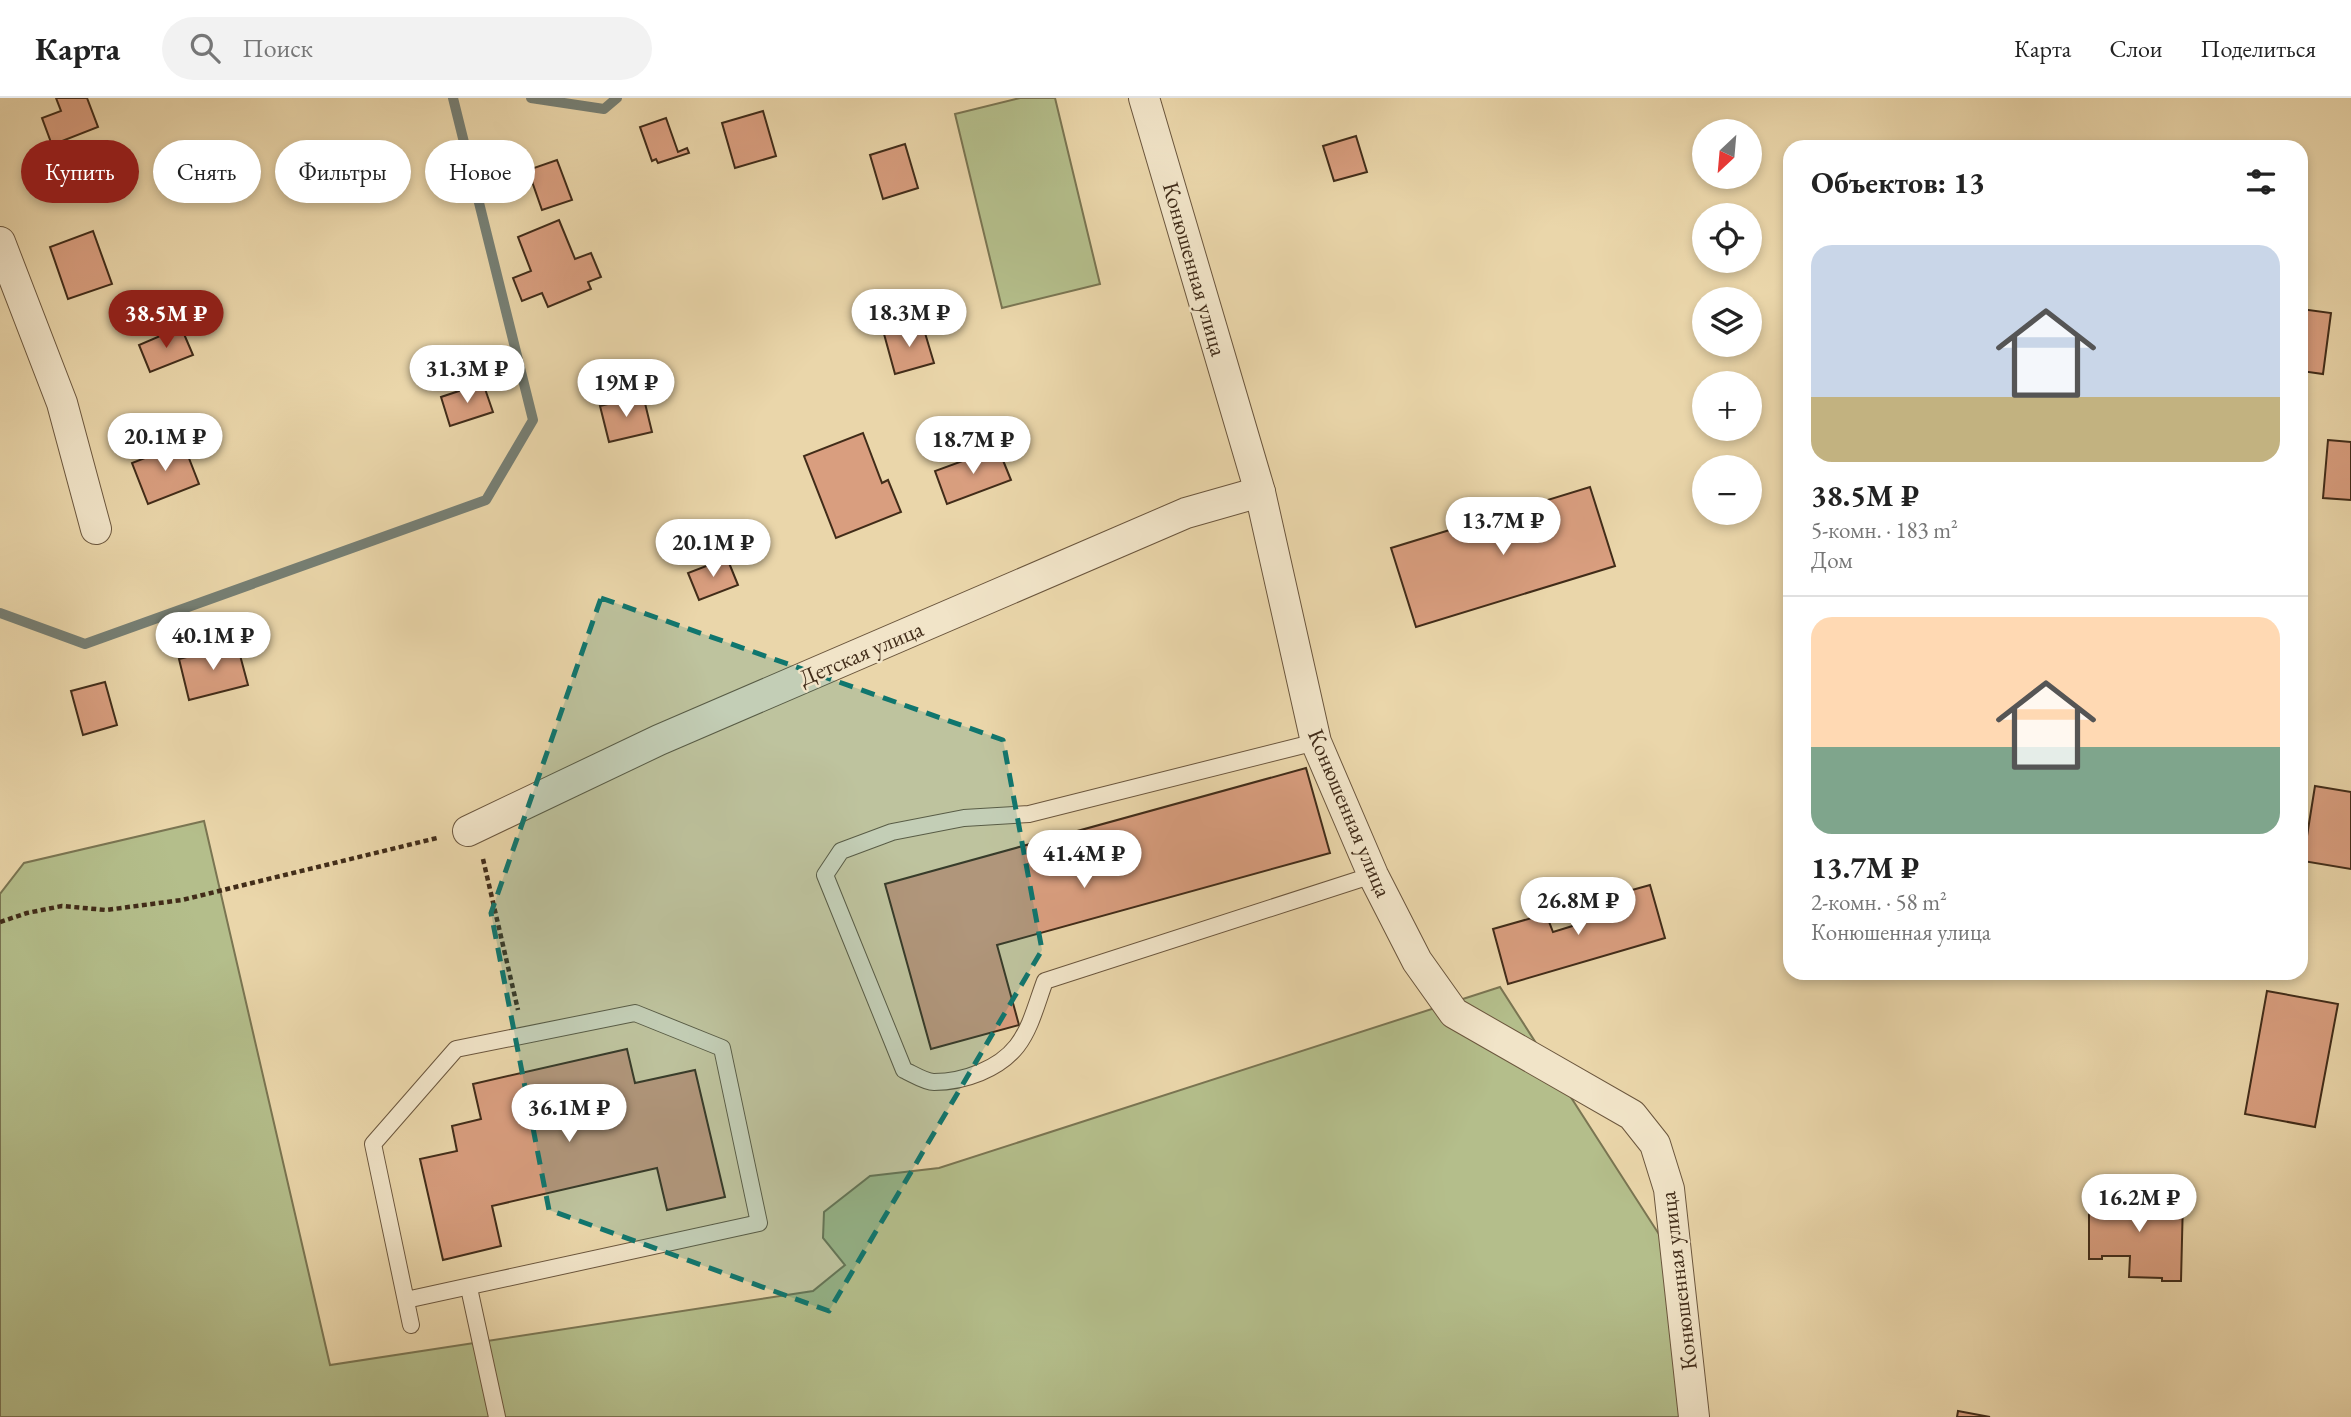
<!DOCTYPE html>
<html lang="ru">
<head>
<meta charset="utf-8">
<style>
  :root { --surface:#fff; --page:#f2f2f2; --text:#222; --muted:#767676; --line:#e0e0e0; --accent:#8f2418 }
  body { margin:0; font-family:"EB Garamond",serif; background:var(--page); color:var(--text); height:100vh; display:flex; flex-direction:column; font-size:26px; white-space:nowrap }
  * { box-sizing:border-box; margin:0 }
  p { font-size:23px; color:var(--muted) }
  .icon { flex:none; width:38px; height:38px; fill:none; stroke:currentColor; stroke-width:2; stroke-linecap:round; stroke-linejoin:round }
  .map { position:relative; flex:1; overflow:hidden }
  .sheet { position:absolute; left:1783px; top:42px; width:525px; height:840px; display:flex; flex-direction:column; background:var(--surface); border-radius:21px; box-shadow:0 4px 10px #0003 }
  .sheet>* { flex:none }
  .banner { position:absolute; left:21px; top:42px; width:665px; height:63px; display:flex; gap:14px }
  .needle { width:46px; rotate:206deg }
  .tools { position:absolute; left:1692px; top:21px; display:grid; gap:14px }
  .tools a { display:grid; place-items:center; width:70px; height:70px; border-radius:50%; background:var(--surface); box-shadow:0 4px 10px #0003; font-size:35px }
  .price { position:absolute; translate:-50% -60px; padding:0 16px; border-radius:24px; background:#fff; color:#222; font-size:23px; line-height:46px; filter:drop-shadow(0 2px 4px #0008) }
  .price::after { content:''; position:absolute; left:50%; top:42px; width:21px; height:16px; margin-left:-10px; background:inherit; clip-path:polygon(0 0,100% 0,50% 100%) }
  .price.active { background:var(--accent); color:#fff }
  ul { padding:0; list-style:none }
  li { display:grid; align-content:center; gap:14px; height:371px; padding:0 28px }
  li+li { border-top:2px solid var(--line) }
  li span { display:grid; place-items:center; height:217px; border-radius:21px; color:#555 }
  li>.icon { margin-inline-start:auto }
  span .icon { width:126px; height:126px; fill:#fffc; stroke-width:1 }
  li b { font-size:30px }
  h2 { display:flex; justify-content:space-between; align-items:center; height:84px; padding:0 28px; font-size:30px }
  .chip { padding:0 24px; border-radius:32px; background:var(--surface); box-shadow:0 4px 10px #0003; font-size:24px; line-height:63px }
  .chip.active { background:var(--accent); color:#fff }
  header { display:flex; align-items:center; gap:42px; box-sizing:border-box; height:98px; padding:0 35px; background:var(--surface); border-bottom:2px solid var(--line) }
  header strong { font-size:33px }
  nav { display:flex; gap:38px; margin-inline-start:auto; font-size:24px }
  .search { width:490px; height:63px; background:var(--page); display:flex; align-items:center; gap:18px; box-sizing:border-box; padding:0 24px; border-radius:38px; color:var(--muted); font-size:26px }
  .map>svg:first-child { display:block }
</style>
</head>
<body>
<header>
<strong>Карта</strong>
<div class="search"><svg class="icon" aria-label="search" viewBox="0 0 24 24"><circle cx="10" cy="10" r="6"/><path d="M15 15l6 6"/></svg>Поиск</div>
<nav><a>Карта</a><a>Слои</a><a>Поделиться</a></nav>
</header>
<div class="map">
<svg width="2351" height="1319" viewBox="0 0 2351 1319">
  <rect width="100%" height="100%" fill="#ead6aa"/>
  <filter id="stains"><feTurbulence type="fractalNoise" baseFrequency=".00286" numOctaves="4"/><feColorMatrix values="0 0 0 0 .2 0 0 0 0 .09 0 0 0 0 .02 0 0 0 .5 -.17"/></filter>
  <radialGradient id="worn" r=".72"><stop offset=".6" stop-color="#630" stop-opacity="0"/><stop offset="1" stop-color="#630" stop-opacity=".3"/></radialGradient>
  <!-- green -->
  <g fill="#b4be8b" stroke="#7a7552" stroke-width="2">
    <polygon points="1020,0 1055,0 1100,186 1002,210 955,16"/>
    <polygon points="204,723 330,1267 813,1193 845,1167 823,1140 824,1114 870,1078 939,1070 1500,889 1664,1144 1693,1319 0,1319 0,796 24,765"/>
  </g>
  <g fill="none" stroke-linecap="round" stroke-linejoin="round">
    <!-- stream -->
    <g stroke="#767f74" stroke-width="10">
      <polyline points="531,0 604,11 617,0"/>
      <polyline points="0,515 85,546 486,402 533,322 453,0"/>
    </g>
  </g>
  <!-- building -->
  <g fill="#d99e7f" stroke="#412c19" stroke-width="2">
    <polygon points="56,0 87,0 98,29 52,47 42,20 61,13"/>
    <polygon points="763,13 776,58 735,70 722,25"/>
    <polygon points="666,20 678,54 687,50 689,55 658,65 656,61 652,63 640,29"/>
    <polygon points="1356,38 1367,74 1334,83 1323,48"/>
    <polygon points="905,46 918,90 883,101 870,57"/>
    <polygon points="557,62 572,102 542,112 528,72"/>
    <polygon points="559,122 575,161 591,155 601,179 588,184 591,191 548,209 542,195 522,203 513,180 531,173 518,139"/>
    <polygon points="93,133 112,186 68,201 50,149"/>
    <polygon points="2301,211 2331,215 2323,276 2301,273"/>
    <polygon points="922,225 934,265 895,276 884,236"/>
    <polygon points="181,229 193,257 150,274 139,247"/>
    <polygon points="483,285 493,314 450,328 441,299"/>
    <polygon points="643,297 652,334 609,344 600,308"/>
    <polygon points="863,335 882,385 888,382 901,414 836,440 804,358"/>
    <polygon points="2328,342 2351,344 2351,402 2323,400"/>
    <polygon points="183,345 199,386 148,406 132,365"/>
    <polygon points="998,350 1011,382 947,406 935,373"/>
    <polygon points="1590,389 1615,468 1416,529 1391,450"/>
    <polygon points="727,460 738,487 699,502 688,475"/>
    <polygon points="237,546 248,587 189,602 179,561"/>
    <polygon points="105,584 117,627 83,637 71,593"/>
    <polygon points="1306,670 1330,755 997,847 1019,927 931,951 885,786"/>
    <polygon points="2315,688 2351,694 2351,771 2303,763"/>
    <polygon points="1650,787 1665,840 1508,886 1493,831 1546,816 1553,834 1618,814 1614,797"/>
    <polygon points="2267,893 2338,906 2315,1029 2245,1016"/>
    <polygon points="627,951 635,985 695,972 725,1099 667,1112 657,1070 492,1108 501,1148 443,1162 420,1061 457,1053 452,1028 481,1021 473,986"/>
    <polygon points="2089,1099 2183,1101 2181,1183 2162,1183 2162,1180 2129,1179 2130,1158 2102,1158 2102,1161 2089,1161"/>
    <polygon points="1958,1313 1990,1319 1957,1319"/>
  </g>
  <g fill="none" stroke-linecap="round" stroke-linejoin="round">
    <!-- service casing -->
    <g stroke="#6b563d" stroke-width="18">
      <g id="service">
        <path d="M1316,644l-287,72 -65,4 -72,14 -51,19 -16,24 79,195c9,4 21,12 30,12 30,0 65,-13 83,-36 14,-18 20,-44 28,-65l328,-106"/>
        <polyline points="469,1190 497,1319"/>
        <polyline points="406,1202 759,1125 722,950 635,915 456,951 373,1046 411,1227"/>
      </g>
    </g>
    <!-- minor casing -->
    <g stroke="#6b563d" stroke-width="32">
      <g id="minor">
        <polyline points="1144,0 1260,394 1316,644 1373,777 1417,863 1454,915 1632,1017 1655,1046 1669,1091 1694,1319"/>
        <polyline points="0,144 62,305 96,431"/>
        <polyline points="468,733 659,642 1186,415 1260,394"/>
      </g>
    </g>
    <!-- path -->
    <g stroke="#412c19" stroke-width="4.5" stroke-dasharray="5 3.5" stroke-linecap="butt">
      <polyline points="483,761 518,912"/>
      <polyline points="0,824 27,815 62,808 106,812 182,802 437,740"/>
    </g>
    <!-- service -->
    <use href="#service" stroke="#f1e4c8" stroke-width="16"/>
    <!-- minor -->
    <use href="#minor" stroke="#f1e4c8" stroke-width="30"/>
  </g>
  <!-- marked area -->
  <path fill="#0f766e" fill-opacity="0.2" stroke="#0f766e" stroke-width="5" stroke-dasharray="14 9" stroke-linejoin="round" d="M601,500l402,142 39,210 -213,361 -280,-101 -58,-297z"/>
  <g text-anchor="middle" stroke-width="5" stroke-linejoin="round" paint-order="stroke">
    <!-- street labels -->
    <g font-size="23" fill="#412c19" stroke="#f1e4c8">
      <text transform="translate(1195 171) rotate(74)" y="8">Конюшенная улица</text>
      <text transform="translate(861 555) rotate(-23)" y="8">Детская улица</text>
      <text transform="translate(1350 715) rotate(67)" y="8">Конюшенная улица</text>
      <text transform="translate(1678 1183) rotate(-97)" y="8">Конюшенная улица</text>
    </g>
  </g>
  <rect width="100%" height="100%" filter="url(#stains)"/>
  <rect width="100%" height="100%" fill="url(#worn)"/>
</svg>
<div class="tools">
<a><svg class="needle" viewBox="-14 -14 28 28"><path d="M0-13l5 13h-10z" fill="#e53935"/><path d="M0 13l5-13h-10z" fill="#767676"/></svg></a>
<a><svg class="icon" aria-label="locate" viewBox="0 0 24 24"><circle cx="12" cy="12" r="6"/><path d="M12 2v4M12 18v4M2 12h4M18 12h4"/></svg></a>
<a><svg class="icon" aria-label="layers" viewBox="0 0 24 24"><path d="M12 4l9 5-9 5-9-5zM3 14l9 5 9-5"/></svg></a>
<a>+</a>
<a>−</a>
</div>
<b class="price" style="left:909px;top:251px">18.3M ₽</b>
<b class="price active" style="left:166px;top:252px">38.5M ₽</b>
<b class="price" style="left:467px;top:307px">31.3M ₽</b>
<b class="price" style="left:626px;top:321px">19M ₽</b>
<b class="price" style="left:165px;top:375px">20.1M ₽</b>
<b class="price" style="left:973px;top:378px">18.7M ₽</b>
<b class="price" style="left:1503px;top:459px">13.7M ₽</b>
<b class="price" style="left:713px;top:481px">20.1M ₽</b>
<b class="price" style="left:213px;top:574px">40.1M ₽</b>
<b class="price" style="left:1084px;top:792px">41.4M ₽</b>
<b class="price" style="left:1578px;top:839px">26.8M ₽</b>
<b class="price" style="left:569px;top:1046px">36.1M ₽</b>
<b class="price" style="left:2139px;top:1136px">16.2M ₽</b>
<div class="banner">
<a class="chip active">Купить</a>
<a class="chip">Снять</a>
<a class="chip">Фильтры</a>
<a class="chip">Новое</a>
</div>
<section class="sheet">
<h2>Объектов: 13<svg class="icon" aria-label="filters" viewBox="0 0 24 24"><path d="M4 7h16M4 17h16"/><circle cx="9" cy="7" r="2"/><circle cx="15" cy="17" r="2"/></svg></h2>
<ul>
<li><span style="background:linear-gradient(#c9d6e8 70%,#c2b280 0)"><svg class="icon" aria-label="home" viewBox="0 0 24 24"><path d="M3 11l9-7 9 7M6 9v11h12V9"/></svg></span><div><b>38.5M ₽</b><p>5-комн. · 183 m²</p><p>Дом</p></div></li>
<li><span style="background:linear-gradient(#ffd9b3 60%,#7fa58c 0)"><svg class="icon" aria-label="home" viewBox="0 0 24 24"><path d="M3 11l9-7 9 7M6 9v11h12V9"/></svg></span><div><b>13.7M ₽</b><p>2-комн. · 58 m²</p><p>Конюшенная улица</p></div></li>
</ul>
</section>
</div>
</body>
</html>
